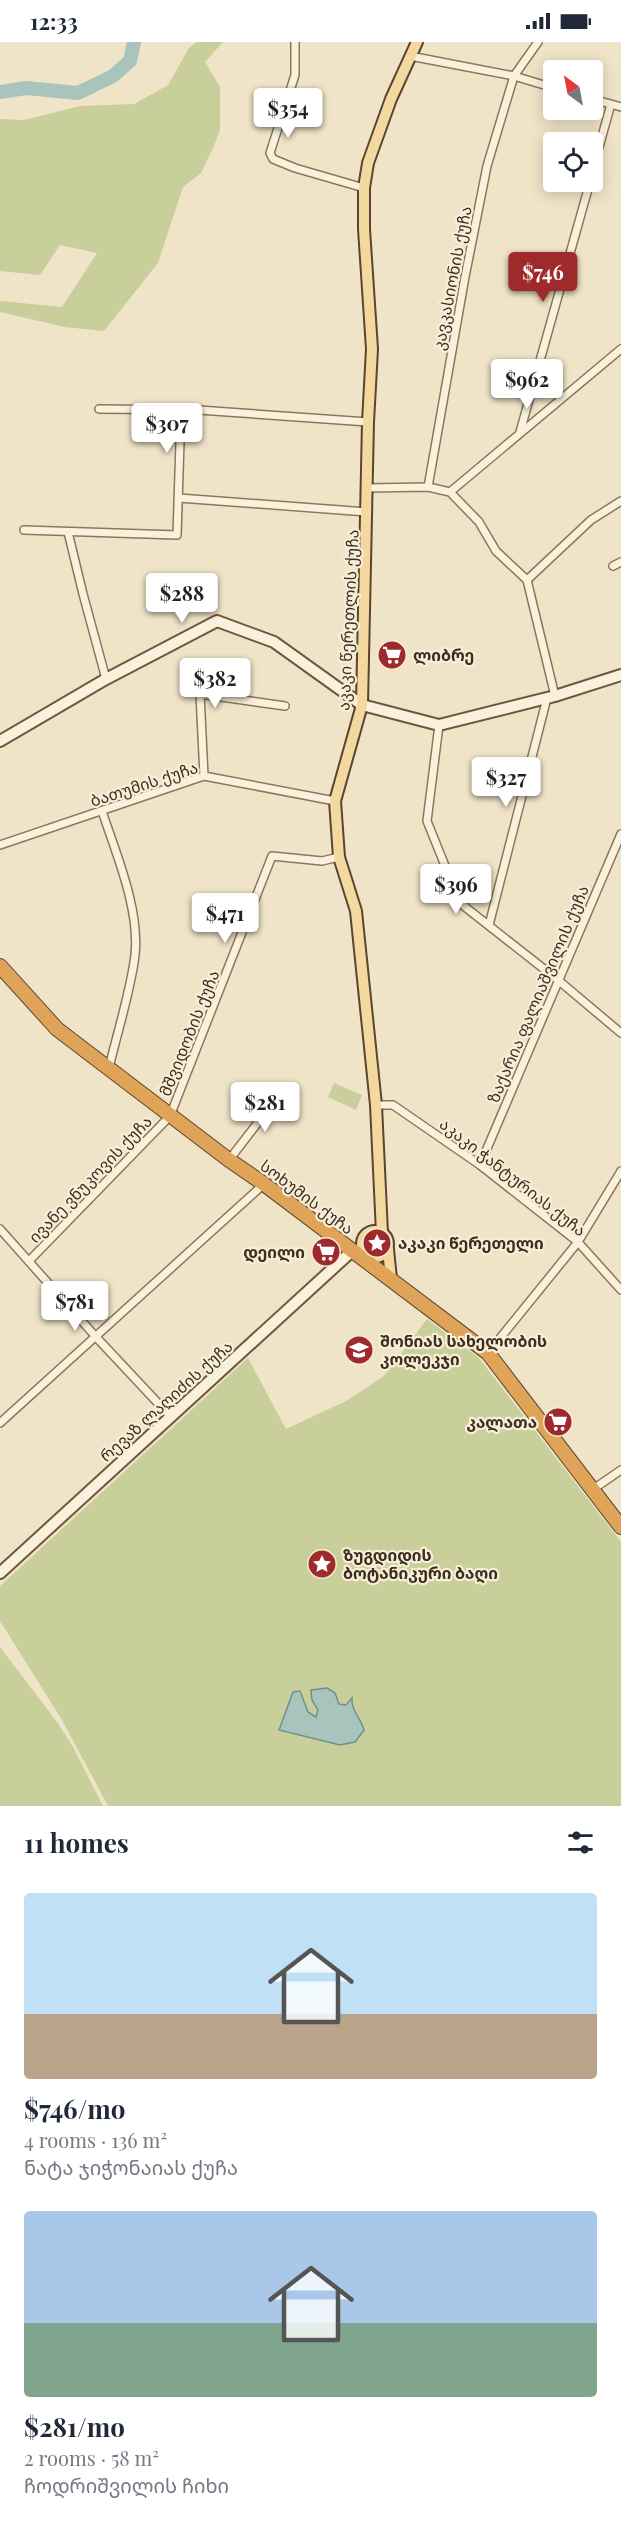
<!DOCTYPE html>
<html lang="en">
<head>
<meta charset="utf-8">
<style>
  :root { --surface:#fff; --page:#f2f2f3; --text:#1f2937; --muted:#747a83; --accent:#9e2a2b }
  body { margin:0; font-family:"Playfair Display","Noto Sans Georgian",serif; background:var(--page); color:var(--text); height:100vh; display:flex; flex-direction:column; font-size:22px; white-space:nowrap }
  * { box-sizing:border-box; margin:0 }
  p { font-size:20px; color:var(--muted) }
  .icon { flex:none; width:33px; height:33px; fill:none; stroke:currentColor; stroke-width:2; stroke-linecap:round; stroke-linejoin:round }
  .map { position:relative; height:1764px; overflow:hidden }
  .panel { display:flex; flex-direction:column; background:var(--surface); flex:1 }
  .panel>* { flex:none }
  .needle { width:39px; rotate:328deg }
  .buttons { position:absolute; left:543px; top:18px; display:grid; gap:12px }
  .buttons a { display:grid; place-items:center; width:60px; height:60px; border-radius:6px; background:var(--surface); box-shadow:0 3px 15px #0003; font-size:30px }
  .price { position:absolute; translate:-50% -51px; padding:0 14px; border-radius:6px; background:#fff; color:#222; font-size:20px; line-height:39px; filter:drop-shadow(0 2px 3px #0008) }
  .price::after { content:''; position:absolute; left:50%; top:36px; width:18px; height:14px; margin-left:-9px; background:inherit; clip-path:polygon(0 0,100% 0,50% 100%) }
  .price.selected { background:var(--accent); color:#fff }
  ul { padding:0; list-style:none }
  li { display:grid; align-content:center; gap:12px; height:318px; padding:0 24px }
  li span { display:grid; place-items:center; height:186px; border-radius:6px; color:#555 }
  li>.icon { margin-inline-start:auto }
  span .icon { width:108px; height:108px; fill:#fffc; stroke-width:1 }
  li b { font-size:26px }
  h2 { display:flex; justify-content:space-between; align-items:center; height:72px; padding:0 24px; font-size:26px }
  .status { display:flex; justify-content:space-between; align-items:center; height:42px; padding:0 30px; background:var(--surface); direction:ltr }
  .status svg { height:16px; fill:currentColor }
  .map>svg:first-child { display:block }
</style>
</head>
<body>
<div class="status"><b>12:33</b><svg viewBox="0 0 49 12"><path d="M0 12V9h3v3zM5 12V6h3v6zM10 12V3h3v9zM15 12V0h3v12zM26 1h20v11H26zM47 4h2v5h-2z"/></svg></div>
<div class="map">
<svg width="621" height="1764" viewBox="0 0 621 1764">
  <rect width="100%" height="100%" fill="#f0e4c8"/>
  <!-- green -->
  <g fill="#c9cf9b">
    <polygon points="197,0 223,0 205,20 220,45 220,88 213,106 201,131 183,145 158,221 104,289 64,285 0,270 0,259 62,265 97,211 60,203 40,233 0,229 0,77 24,78 80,64 134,62 168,43 189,6"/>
    <polygon points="334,1041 362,1053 356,1068 328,1055"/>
    <circle cx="377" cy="1202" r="7"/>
    <polygon points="427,1277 479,1316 621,1500 621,1764 108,1764 62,1678 0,1579 0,1544 248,1316 286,1387 348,1358 384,1334"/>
    <polygon points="0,1605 57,1680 73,1705 103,1764 0,1764"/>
  </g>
  <!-- water -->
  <path fill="#a9c4bc" stroke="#6f938a" stroke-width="1.5" d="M327,1646l8,5 4,11 7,1 6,-7c-1,13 9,20 12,32l-9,12 -15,3 -61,-15 14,-38 7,-1 8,21 8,5 2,-7 -6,-10 -1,-10z"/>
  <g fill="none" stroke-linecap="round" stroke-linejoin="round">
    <!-- river -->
    <polyline stroke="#a9c4bc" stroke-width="14" points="0,50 26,46 78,51 113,34 130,19 134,0"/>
    <!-- street casing -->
    <g stroke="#8d765c" stroke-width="10">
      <g id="street">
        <polyline points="295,0 295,33 270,111 273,117 295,126 364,146"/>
        <polyline points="410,14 514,34 554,46"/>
        <polyline points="592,57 621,65"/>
        <polyline points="592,130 611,62"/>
        <polyline points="99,367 199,368 368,380"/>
        <polyline points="520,390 590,140"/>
        <polyline points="428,445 465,235 487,124 514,34 538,0"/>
        <polyline points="367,446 428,445 450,450 479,480 496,509 527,538 555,654"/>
        <polyline points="450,450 621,307"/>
        <polyline points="179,456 367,470"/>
        <polyline points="24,488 177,493 181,369"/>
        <polyline points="68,490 83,552 106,637"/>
        <polyline points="613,524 621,520"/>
        <polyline points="527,538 591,478 621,459"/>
        <polyline points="439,683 427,779 460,861 558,938 621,991"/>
        <polyline points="204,734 200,652 285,664"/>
        <path d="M102,769c14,43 38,98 33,144 -4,35 -18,78 -26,113"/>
        <polyline points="0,803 204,734 335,759"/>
        <polyline points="489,883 547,656"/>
        <polyline points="376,1063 393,1063 480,1123 578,1200 621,1248"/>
        <polyline points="229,1118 283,1048"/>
        <polyline points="480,1123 621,792"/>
        <polyline points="0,1187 96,1295 170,1374"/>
        <polyline points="29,1219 170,1074 272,814 322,819 339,815"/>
        <polyline points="488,1311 578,1200 621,1129"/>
        <polyline points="0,1381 264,1142"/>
        <polyline points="592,1448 621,1428"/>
      </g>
    </g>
    <!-- secondary casing -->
    <g stroke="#6f573f" stroke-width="14">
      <g id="secondary">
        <polyline points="0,699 106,637 217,579 274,600 362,663 439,683 555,654 621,633"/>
        <polyline points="0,1531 352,1209"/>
      </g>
    </g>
    <!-- primary casing -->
    <g stroke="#5b4430" stroke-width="14">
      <g id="primary">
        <circle cx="375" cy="1202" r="13"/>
        <polyline points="382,1191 376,1063 356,869 339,815 335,759 362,663 368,380 372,307 364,187 364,146 368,121 391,57 417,0"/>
        <polyline points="388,1207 391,1237"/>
      </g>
    </g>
    <!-- highway casing -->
    <g stroke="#5b4430" stroke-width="16">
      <polyline id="highway" points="0,924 57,987 229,1118 264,1142 488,1311 621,1485"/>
    </g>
    <!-- street -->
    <use href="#street" stroke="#faf1dc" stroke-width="7"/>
    <!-- secondary -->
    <use href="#secondary" stroke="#faf1dc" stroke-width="10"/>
    <!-- primary -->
    <use href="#primary" stroke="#f3d9a0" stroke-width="10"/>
    <!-- highway -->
    <use href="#highway" stroke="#e0a458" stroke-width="14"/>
  </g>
  <!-- icons -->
  <defs>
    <g id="supermarket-disc" transform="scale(1.5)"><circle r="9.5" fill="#9e2a2b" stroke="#f7eed8"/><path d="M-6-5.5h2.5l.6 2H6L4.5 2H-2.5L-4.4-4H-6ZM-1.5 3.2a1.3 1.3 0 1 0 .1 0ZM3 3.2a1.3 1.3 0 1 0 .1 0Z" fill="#fff"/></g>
    <g id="sight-disc" transform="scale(1.5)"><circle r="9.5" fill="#9e2a2b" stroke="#f7eed8"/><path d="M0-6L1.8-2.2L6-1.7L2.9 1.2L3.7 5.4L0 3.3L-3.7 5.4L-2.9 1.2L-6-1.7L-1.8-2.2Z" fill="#fff"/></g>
    <g id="university-disc" transform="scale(1.5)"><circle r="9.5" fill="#9e2a2b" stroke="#f7eed8"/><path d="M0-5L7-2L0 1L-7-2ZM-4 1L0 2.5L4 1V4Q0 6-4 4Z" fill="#fff"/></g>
  </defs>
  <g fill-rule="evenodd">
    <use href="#supermarket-disc" x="392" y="613"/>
    <use href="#sight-disc" x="377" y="1201"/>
    <use href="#supermarket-disc" x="326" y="1210"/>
    <use href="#university-disc" x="359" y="1308"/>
    <use href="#supermarket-disc" x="558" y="1380"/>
    <use href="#sight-disc" x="322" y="1522"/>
  </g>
  <g text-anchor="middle" stroke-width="4.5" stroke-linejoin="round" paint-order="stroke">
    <!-- street labels -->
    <g font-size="16" fill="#3d2e20" stroke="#f7eed8">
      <text transform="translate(452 236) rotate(-79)" y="6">კავკასიონის ქუჩა</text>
      <text transform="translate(348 578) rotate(-87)" y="6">აკაკი წერეთლის ქუჩა</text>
      <text transform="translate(144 742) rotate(-18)" y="6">ბათუმის ქუჩა</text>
      <text transform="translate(538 952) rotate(-67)" y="6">ზაქარია ფალიაშვილის ქუჩა</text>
      <text transform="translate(189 991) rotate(-68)" y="6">მშვიდობის ქუჩა</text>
      <text transform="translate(513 1135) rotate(38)" y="6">აკაკი ჭანტურიას ქუჩა</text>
      <text transform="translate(90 1137) rotate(-46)" y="6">ივანე ვნუკოვის ქუჩა</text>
      <text transform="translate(307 1155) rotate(37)" y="6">სოხუმის ქუჩა</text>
      <text transform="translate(166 1359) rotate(-42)" y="6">რევაზ ლაღიძის ქუჩა</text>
    </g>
    <!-- poi labels -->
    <g font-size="16" font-weight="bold" fill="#3d2e20" stroke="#f7eed8" text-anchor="start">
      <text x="413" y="619">ლიბრე</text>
      <text x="398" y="1207">აკაკი წერეთელი</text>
      <text x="305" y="1216" text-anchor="end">დეილი</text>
      <text x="380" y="1305">შონიას სახელობის<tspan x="380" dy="18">კოლეკჯი</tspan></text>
      <text x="537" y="1386" text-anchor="end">კალათა</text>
      <text x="343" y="1519">ზუგდიდის<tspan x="343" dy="18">ბოტანიკური ბაღი</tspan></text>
    </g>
  </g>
</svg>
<div class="buttons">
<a><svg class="needle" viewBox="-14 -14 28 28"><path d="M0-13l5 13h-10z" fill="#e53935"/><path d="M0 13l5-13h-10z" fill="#747a83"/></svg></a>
<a><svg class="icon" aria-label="locate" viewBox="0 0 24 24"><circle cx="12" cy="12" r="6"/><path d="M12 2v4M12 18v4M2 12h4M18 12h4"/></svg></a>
</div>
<b class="price" style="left:288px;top:97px">$354</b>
<b class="price selected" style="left:543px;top:261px">$746</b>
<b class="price" style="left:527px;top:368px">$962</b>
<b class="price" style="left:167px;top:412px">$307</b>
<b class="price" style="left:182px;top:582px">$288</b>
<b class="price" style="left:215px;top:667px">$382</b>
<b class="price" style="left:506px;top:766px">$327</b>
<b class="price" style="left:456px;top:873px">$396</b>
<b class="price" style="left:225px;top:902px">$471</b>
<b class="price" style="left:265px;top:1091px">$281</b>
<b class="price" style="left:75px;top:1290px">$781</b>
</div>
<section class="panel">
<h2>11 homes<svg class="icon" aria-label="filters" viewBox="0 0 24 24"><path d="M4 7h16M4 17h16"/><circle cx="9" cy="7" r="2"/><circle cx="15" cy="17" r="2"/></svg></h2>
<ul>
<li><span style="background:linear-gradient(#bfe0f5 65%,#b9a48a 0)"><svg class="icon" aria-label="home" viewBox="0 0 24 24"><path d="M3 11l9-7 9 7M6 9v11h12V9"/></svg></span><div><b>$746/mo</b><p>4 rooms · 136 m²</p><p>ნატა ჯიჭონაიას ქუჩა</p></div></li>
<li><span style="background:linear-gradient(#a9c7e8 60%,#7fa58c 0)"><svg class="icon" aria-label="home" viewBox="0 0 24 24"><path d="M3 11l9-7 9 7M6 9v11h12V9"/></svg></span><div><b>$281/mo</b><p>2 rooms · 58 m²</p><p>ჩოდრიშვილის ჩიხი</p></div></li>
</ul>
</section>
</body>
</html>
